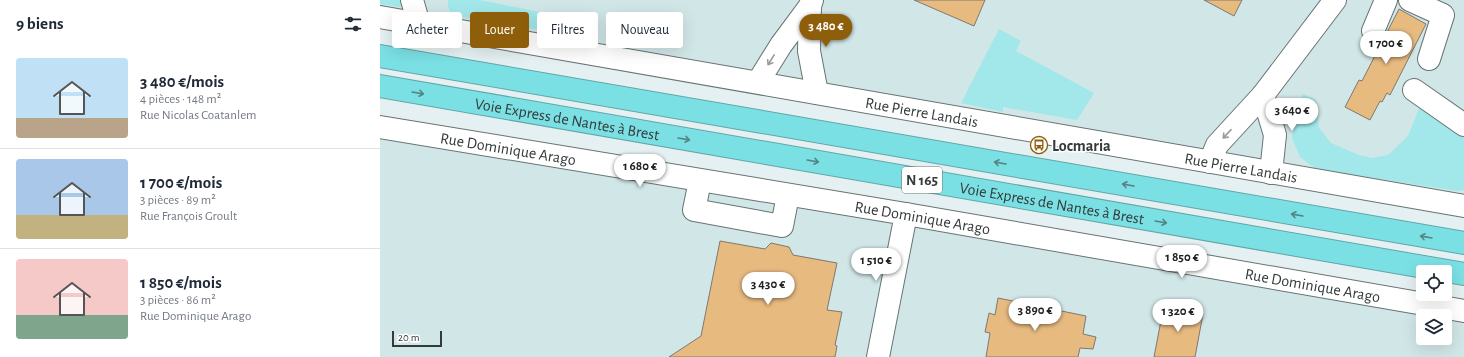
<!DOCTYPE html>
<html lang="fr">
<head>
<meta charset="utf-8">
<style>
  :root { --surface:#fff; --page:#f6f6f7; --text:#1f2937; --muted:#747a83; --line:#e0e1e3; --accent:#8f5e0a }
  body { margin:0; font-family:"Alegreya Sans",sans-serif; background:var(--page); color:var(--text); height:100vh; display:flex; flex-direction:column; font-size:15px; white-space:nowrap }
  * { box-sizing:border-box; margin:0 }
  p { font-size:13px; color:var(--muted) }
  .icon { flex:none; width:22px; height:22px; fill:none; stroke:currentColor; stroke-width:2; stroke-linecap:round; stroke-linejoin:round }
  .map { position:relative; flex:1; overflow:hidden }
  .sheet { display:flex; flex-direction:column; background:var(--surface); width:380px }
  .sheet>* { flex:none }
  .banner { position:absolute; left:12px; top:12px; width:380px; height:36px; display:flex; gap:8px }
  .fabs { position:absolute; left:1036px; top:265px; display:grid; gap:8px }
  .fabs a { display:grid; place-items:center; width:36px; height:36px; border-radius:4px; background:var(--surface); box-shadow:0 4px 16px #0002; font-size:20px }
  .scale { position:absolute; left:12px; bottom:10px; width:50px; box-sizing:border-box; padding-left:4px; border:2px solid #353a3a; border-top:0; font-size:11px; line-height:14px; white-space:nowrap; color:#353a3a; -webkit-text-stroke:3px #fff; paint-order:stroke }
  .price { position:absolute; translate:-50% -34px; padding:0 9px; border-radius:14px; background:#fff; color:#222; font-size:13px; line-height:26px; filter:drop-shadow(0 1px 2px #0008) }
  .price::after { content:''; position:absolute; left:50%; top:24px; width:12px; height:9px; margin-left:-6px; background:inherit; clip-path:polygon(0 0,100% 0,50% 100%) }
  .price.selected { background:var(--accent); color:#fff }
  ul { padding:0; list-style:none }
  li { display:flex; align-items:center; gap:12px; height:100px; padding:0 16px }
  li+li { border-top:1px solid var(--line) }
  li span { display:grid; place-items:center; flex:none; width:112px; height:80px; border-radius:4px; color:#555 }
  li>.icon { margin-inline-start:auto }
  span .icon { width:48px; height:48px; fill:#fffc; stroke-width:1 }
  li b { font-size:17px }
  h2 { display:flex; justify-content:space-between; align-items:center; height:48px; padding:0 16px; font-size:17px }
  .tag { padding:0 14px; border-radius:4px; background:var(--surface); box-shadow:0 4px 16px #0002; font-size:14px; line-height:36px }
  .tag.selected { background:var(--accent); color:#fff }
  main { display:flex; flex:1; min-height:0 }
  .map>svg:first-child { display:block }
</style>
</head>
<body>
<main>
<section class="sheet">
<h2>9 biens<svg class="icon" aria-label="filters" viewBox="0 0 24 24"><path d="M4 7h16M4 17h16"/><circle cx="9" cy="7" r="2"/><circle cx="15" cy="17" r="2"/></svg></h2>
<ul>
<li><span style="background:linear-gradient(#bfe0f5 75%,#b9a48a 0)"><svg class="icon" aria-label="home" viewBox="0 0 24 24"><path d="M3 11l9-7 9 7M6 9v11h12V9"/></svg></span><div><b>3 480 €/mois</b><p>4 pièces · 148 m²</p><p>Rue Nicolas Coatanlem</p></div></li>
<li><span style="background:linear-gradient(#a9c7e8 70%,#c2b280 0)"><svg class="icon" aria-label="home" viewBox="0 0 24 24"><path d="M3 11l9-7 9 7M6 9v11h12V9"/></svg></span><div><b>1 700 €/mois</b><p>3 pièces · 89 m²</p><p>Rue François Groult</p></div></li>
<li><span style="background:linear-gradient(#f6c9c9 70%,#7fa58c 0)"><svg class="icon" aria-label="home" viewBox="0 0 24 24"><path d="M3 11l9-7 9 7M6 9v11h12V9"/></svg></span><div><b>1 850 €/mois</b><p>3 pièces · 86 m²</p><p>Rue Dominique Arago</p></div></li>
</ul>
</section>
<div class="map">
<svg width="1084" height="357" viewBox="0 0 1084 357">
  <rect width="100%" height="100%" fill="#e4f0f1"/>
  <!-- built -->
  <g fill="#d1e6e7" fill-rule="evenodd">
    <polygon points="0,0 1084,0 1084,206 0,17"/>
    <path d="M0,127l1084,184v46h-1084zM1043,316h22v22h-22z"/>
  </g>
  <!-- green -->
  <g fill="#a2e8ea">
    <polygon points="0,0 22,0 21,7 0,4"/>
    <polygon points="68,0 100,0 169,14 167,31 71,15 68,6"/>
    <polygon points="619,29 641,41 636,51 714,93 697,120 623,107 623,112 581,103"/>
    <polygon points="923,94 936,100 939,128 951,143 979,155 992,158 1008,155 1028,136 1042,101 1084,133 1084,190 1077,191 936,169 920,157 912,138 915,116"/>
  </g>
  <!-- building -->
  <g fill="#e7ba80" stroke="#7f7871">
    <polygon points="534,0 605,0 594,26"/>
    <polygon points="824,0 862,0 854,16"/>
    <polygon points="1019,9 1046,24 1010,95 1007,93 1002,102 1000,101 990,120 965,107 979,80 982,81"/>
    <polygon points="340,241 385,249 391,243 409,247 413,255 457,263 447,310 462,312 455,345 457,346 455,357 289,357 321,336"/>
    <polygon points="618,298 706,316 703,334 716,337 713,349 700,348 698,357 606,357 610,333 605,332 609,313 615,315"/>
    <polygon points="784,305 823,314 815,357 774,357"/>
  </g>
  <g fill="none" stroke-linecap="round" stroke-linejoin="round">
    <!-- minor casing -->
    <g stroke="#687373" stroke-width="24">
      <g id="minor">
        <polyline points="32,0 39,24"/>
        <polyline points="1030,0 1063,15 1049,59"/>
        <polyline points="430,6 429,51 437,93"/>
        <path id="s1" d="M0,17l1084,189"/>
        <polyline points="993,31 1006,0"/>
        <polyline points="378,82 401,45 430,6 432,0"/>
        <polyline points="1034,90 1084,125"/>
        <polyline points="883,95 895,135 891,173"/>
        <path id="s2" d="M0,127l526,87 558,97"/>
        <polyline points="830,162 837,145 883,95 955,0"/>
        <polyline points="320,181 314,210 402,226 408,195"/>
        <polyline points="498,357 526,214"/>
      </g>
    </g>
    <!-- highway casing -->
    <g stroke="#62a6a8" stroke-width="24">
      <g id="highway">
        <polyline points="0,56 1084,243"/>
        <path id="s3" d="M0,86l1084,188"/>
      </g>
    </g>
    <!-- minor -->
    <use href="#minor" stroke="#fff" stroke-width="22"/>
    <!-- highway -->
    <use href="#highway" stroke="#7be0e4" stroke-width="22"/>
  </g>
  <!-- one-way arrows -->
  <defs><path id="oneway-shaft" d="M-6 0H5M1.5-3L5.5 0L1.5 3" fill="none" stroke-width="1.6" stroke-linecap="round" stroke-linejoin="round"/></defs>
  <g stroke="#9a9c9c">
    <use href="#oneway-shaft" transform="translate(391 60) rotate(122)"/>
    <use href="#oneway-shaft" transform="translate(847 134) rotate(133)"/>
  </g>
  <g stroke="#548586">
    <use href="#oneway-shaft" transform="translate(38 93) rotate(10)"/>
    <use href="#oneway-shaft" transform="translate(304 139) rotate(10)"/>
    <use href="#oneway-shaft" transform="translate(433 161) rotate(10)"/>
    <use href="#oneway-shaft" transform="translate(620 163) rotate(-170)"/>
    <use href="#oneway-shaft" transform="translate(748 185) rotate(-170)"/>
    <use href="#oneway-shaft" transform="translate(917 215) rotate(-170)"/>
    <use href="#oneway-shaft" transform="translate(781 222) rotate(10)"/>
    <use href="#oneway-shaft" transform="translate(1046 237) rotate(-170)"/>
  </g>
  <!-- icons -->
  <defs>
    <g id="bus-ring" transform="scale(0.9)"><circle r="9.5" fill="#fff" stroke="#8f5e0a" stroke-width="1.5"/><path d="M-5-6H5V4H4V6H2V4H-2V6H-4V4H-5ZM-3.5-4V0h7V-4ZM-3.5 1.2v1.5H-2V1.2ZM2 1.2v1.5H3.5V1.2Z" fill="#8f5e0a"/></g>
  </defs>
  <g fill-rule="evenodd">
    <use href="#bus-ring" x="659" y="145"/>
  </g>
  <g text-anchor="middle" stroke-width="3" stroke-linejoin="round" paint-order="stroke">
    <!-- shield labels -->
    <rect fill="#fff" stroke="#727575" stroke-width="1" x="522" y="167" width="40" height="26" rx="3"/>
    <g font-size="15" font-weight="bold" fill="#353a3a">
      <text x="542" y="185">N 165</text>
    </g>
    <!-- street labels -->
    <g font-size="16" fill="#353a3a" stroke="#fff">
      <text dy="6" stroke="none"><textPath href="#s1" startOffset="550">Rue Pierre Landais</textPath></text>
      <text dy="6" stroke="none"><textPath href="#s3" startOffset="190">Voie Express de Nantes à Brest</textPath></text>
      <text dy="6" stroke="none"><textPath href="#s2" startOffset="130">Rue Dominique Arago</textPath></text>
      <text dy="6" stroke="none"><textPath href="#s1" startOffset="874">Rue Pierre Landais</textPath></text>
      <text dy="6" stroke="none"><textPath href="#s3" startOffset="682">Voie Express de Nantes à Brest</textPath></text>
      <text dy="6" stroke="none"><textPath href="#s2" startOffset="550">Rue Dominique Arago</textPath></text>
      <text dy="6" stroke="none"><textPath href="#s2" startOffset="946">Rue Dominique Arago</textPath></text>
    </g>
    <!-- poi labels -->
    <g font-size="16" font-weight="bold" fill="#353a3a" stroke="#fff" text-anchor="start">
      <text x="672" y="151">Locmaria</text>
    </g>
  </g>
</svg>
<div class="fabs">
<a><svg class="icon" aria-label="locate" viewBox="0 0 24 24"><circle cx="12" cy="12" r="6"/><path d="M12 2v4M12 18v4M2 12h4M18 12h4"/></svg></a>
<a><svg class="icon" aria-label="layers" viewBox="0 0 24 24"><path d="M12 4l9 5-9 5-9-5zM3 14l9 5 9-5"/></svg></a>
</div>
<div class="scale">20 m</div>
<b class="price selected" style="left:446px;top:48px">3 480 €</b>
<b class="price" style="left:1006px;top:65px">1 700 €</b>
<b class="price" style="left:912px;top:132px">3 640 €</b>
<b class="price" style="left:260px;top:188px">1 680 €</b>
<b class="price" style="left:802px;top:279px">1 850 €</b>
<b class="price" style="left:496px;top:282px">1 510 €</b>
<b class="price" style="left:388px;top:306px">3 430 €</b>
<b class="price" style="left:655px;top:332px">3 890 €</b>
<b class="price" style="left:798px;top:333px">1 320 €</b>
<div class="banner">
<a class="tag">Acheter</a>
<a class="tag selected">Louer</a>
<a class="tag">Filtres</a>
<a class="tag">Nouveau</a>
</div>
</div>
</main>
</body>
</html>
